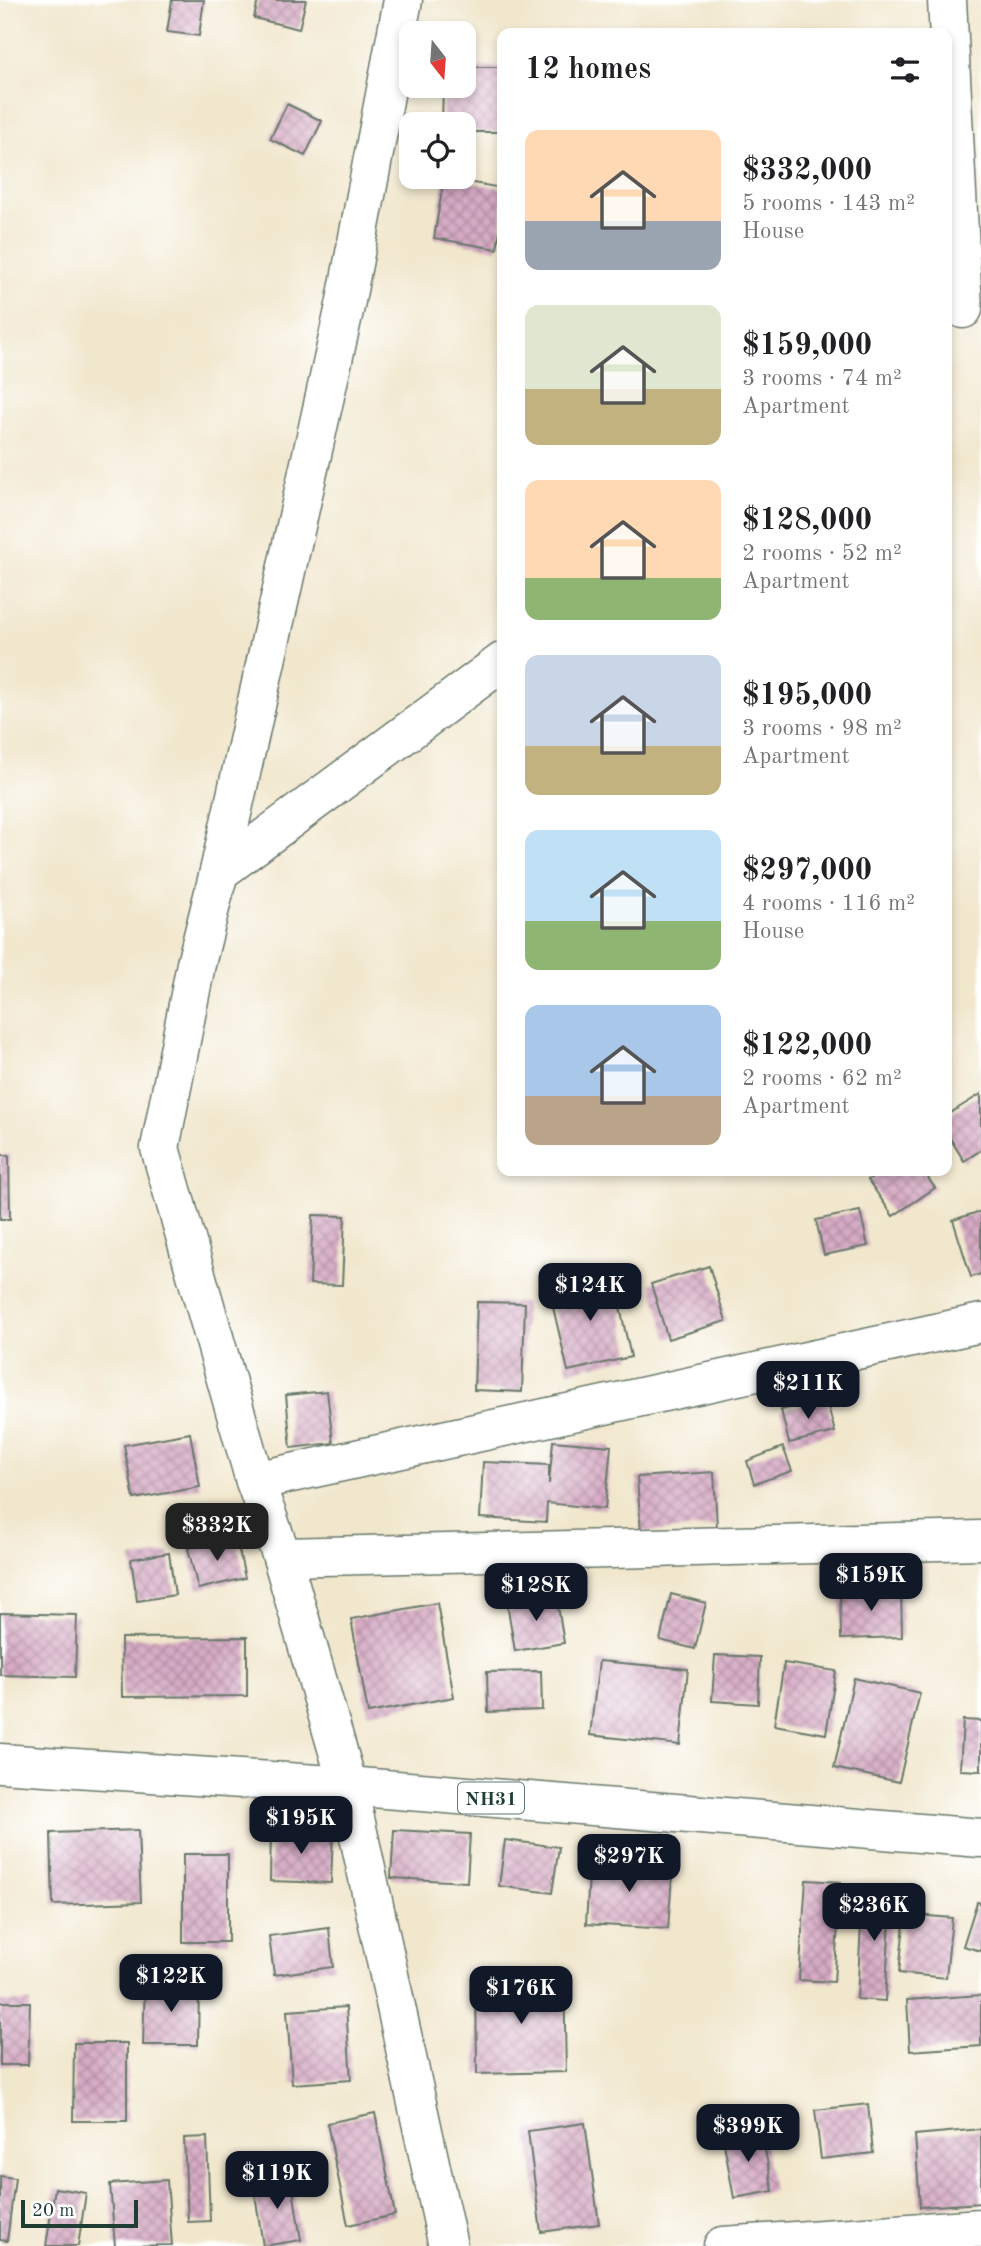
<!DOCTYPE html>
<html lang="en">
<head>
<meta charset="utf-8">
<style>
  :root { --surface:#fff; --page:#f2f2f2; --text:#202124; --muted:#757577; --accent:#111827 }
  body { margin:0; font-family:"Old Standard TT",serif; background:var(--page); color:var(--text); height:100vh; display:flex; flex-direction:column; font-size:26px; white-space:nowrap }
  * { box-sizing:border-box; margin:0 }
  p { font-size:23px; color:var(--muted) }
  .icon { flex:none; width:38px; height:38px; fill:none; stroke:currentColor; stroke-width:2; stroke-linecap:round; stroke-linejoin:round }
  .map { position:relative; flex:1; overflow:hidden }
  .panel { position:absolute; left:497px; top:28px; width:455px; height:1148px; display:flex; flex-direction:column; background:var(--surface); border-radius:14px; box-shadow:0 4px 10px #0003 }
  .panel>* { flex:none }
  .needle { width:46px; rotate:163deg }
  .tools { position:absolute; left:399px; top:21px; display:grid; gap:14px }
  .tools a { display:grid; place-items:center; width:77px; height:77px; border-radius:14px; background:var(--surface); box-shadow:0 4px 10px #0003; font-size:35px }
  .scale { position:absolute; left:21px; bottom:18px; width:117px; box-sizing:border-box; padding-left:7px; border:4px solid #1f3d34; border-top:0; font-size:19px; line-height:24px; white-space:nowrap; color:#1f3d34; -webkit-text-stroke:5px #fff; paint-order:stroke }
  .price { position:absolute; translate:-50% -60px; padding:0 16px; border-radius:14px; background:var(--accent); color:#fff; font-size:23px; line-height:46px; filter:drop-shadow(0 2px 4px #0008) }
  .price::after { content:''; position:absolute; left:50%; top:42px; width:21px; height:16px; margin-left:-10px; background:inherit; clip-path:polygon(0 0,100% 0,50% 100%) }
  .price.on { background:#222; color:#fff }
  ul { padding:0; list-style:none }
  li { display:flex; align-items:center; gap:21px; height:175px; padding:0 28px }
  li span { display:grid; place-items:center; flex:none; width:196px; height:140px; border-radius:14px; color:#555 }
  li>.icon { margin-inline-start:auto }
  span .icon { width:84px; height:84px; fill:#fffc; stroke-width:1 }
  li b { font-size:30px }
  h2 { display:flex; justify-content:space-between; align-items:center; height:84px; padding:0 28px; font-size:30px }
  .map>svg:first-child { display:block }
</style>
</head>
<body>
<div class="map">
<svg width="981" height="2246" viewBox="0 0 981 2246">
  <defs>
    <pattern id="building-cross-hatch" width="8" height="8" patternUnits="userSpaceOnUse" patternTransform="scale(1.75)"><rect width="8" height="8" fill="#d7abc5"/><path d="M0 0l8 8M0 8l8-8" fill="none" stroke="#ae8ca1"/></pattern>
  </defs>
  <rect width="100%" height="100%" fill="#fff"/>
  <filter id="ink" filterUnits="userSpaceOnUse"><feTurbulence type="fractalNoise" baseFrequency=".0143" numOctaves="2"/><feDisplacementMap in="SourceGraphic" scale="14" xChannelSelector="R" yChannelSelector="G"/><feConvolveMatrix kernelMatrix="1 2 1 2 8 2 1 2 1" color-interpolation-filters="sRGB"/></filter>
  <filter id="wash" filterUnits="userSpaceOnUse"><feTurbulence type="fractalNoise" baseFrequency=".00686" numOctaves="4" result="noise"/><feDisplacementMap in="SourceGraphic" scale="28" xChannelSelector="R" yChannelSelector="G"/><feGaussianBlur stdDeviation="1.57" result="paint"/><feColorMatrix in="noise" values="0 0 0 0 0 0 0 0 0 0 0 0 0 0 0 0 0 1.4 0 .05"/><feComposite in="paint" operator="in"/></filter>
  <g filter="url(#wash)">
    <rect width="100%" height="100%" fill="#f1e7cd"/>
    <g id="blocks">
      <!-- building -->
      <g fill="url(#building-cross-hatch)">
        <polygon points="172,0 204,0 199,36 167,32"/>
        <polygon points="258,0 306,0 299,29 254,18"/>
        <polygon points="464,67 502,67 502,132 464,132 464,124 442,124 443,86 464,86"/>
        <polygon points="287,104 322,121 305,156 270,139"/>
        <polygon points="444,178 502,188 502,218 497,249 434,238"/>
        <polygon points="981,1094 981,1150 964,1161 947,1133 947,1115"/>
        <polygon points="0,1155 9,1155 10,1219 0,1219"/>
        <polygon points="882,1171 923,1171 935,1188 893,1216 868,1180"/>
        <polygon points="860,1211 868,1246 824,1255 816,1220"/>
        <polygon points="981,1211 981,1274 971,1277 953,1220"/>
        <polygon points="313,1215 345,1216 342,1285 310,1284"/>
        <polygon points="709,1266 726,1321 668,1339 651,1284"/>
        <polygon points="613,1276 631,1357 568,1371 549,1290"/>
        <polygon points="477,1302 525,1303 522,1392 474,1390"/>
        <polygon points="327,1391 333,1443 291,1448 286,1395"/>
        <polygon points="826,1399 835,1432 789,1443 781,1410"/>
        <polygon points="190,1433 200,1487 134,1499 124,1445"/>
        <polygon points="553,1441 611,1446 605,1509 547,1503 546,1522 480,1518 483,1462 549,1465 549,1484"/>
        <polygon points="783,1447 792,1471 754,1484 747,1461"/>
        <polygon points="714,1472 717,1527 641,1532 637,1477"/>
        <polygon points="236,1537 245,1578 198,1589 188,1548"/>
        <polygon points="169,1553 175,1595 137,1601 131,1559"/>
        <polygon points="901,1587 902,1637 841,1639 840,1589"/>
        <polygon points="556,1594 564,1643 515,1651 507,1603"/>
        <polygon points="671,1594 706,1603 695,1649 660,1640"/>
        <polygon points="437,1603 454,1697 368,1713 351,1619"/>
        <polygon points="0,1613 77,1615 75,1677 0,1675"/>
        <polygon points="247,1637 247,1696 122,1697 121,1638"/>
        <polygon points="715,1655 760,1657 758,1704 712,1701"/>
        <polygon points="599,1661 688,1669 680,1745 590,1735"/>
        <polygon points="784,1663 836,1671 826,1734 774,1725"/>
        <polygon points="541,1671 542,1710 488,1712 487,1672"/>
        <polygon points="854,1678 920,1693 899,1782 834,1768"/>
        <polygon points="963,1720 981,1721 981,1771 960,1770"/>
        <polygon points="138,1830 141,1902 53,1905 51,1833"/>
        <polygon points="271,1830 333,1832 331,1883 270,1881"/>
        <polygon points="394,1830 470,1834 467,1882 391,1878"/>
        <polygon points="505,1840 559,1847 552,1893 499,1886"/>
        <rect x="183" y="1854" width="45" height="88"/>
        <polygon points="590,1859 673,1863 668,1929 586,1924"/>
        <polygon points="806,1880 841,1882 834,1982 799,1980"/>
        <polygon points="863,1886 892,1887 885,2001 857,1999"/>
        <polygon points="977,1902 981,1903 981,1951 963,1946"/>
        <polygon points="905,1914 952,1918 946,1978 899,1973"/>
        <polygon points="329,1928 333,1967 274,1975 269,1936"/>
        <polygon points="564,1977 566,2072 477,2074 476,1979"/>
        <polygon points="145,1983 199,1984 198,2045 143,2045"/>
        <polygon points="981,1995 981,2046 910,2051 907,2000"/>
        <polygon points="0,2002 30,2002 28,2065 0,2065"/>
        <polygon points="346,2007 351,2080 292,2084 287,2011"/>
        <polygon points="74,2043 127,2043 127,2121 73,2121"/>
        <polygon points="868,2104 873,2153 821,2159 815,2110"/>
        <polygon points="375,2113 395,2215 348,2225 327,2123"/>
        <polygon points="585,2123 599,2224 541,2232 528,2131"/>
        <polygon points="981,2129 981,2203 920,2207 915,2135"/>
        <polygon points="761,2130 773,2191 734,2198 723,2138"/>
        <polygon points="207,2137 210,2221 188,2222 184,2138"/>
        <polygon points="0,2176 15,2178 7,2241 0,2240"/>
        <polygon points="291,2176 301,2240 263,2246 253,2181"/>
        <polygon points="167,2180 172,2245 115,2246 110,2184"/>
        <polygon points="55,2188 86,2193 78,2246 46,2246"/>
      </g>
    </g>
  </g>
  <g filter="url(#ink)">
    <use href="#blocks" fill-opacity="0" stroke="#68786a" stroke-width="2"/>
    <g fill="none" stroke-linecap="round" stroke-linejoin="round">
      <!-- minor casing -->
      <g stroke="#68786a" stroke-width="41">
        <g id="minor">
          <polyline points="947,0 963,309"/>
          <polyline points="219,872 345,306 403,0"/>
          <polyline points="255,1481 981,1323"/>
          <polyline points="282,1557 981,1540"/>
          <polyline points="448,2246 348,1786 282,1557 255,1481 160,1148 196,964 219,872 502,662"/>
          <polyline points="723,2246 981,2228"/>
        </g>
      </g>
      <!-- trunk casing -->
      <g stroke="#68786a" stroke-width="41">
        <polyline id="trunk" points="0,1763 348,1786 981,1838"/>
      </g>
      <!-- minor -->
      <use href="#minor" stroke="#fff" stroke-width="38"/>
      <!-- trunk -->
      <use href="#trunk" stroke="#fff" stroke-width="38"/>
    </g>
  </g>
  <g text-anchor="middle" stroke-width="7" stroke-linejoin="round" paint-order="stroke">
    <!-- shield labels -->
    <rect fill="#fff" stroke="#627771" stroke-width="2" x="458" y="1782.5" width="66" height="31" rx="5"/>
    <g font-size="19" font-weight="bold" fill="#1f3d34">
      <text x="491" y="1805">NH31</text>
    </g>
  </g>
</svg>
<div class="tools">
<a><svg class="needle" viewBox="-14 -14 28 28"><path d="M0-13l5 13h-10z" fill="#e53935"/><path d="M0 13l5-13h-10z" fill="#757577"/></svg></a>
<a><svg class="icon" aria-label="locate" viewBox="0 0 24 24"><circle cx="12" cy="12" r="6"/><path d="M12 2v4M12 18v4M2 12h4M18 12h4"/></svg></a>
</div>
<div class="scale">20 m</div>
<b class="price" style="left:590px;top:1323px">$124K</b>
<b class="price" style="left:808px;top:1421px">$211K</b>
<b class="price on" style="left:217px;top:1563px">$332K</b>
<b class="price" style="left:871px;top:1613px">$159K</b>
<b class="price" style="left:536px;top:1623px">$128K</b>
<b class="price" style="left:301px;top:1856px">$195K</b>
<b class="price" style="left:629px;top:1894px">$297K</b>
<b class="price" style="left:874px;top:1943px">$236K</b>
<b class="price" style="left:171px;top:2014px">$122K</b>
<b class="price" style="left:521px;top:2026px">$176K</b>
<b class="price" style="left:748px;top:2164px">$399K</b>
<b class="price" style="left:277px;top:2211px">$119K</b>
<section class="panel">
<h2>12 homes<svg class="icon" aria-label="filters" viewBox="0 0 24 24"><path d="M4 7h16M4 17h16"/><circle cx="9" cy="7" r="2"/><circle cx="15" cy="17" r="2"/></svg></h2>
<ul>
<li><span style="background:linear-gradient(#ffd9b3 65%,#9aa5b1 0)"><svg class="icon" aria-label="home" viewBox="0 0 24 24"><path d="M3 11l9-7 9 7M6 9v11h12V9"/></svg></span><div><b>$332,000</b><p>5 rooms · 143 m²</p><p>House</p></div></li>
<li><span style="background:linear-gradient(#dfe7d0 60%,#c2b280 0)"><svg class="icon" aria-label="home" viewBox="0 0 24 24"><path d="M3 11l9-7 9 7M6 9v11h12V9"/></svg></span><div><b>$159,000</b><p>3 rooms · 74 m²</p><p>Apartment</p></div></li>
<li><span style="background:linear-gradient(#ffd9b3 70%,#8fb573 0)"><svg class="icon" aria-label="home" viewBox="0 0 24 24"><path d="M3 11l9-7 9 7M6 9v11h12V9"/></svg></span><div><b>$128,000</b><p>2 rooms · 52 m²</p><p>Apartment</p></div></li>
<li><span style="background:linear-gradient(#c9d6e8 65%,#c2b280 0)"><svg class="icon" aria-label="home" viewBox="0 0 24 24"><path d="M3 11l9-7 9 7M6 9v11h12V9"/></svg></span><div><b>$195,000</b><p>3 rooms · 98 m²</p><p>Apartment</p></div></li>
<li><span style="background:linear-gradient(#bfe0f5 65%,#8fb573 0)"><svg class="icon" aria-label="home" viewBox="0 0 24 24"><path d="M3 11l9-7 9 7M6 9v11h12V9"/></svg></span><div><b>$297,000</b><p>4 rooms · 116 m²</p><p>House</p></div></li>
<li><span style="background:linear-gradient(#a9c7e8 65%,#b9a48a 0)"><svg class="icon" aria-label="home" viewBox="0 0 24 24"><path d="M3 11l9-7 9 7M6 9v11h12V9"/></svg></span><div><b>$122,000</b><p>2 rooms · 62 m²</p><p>Apartment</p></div></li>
</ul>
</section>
</div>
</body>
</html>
